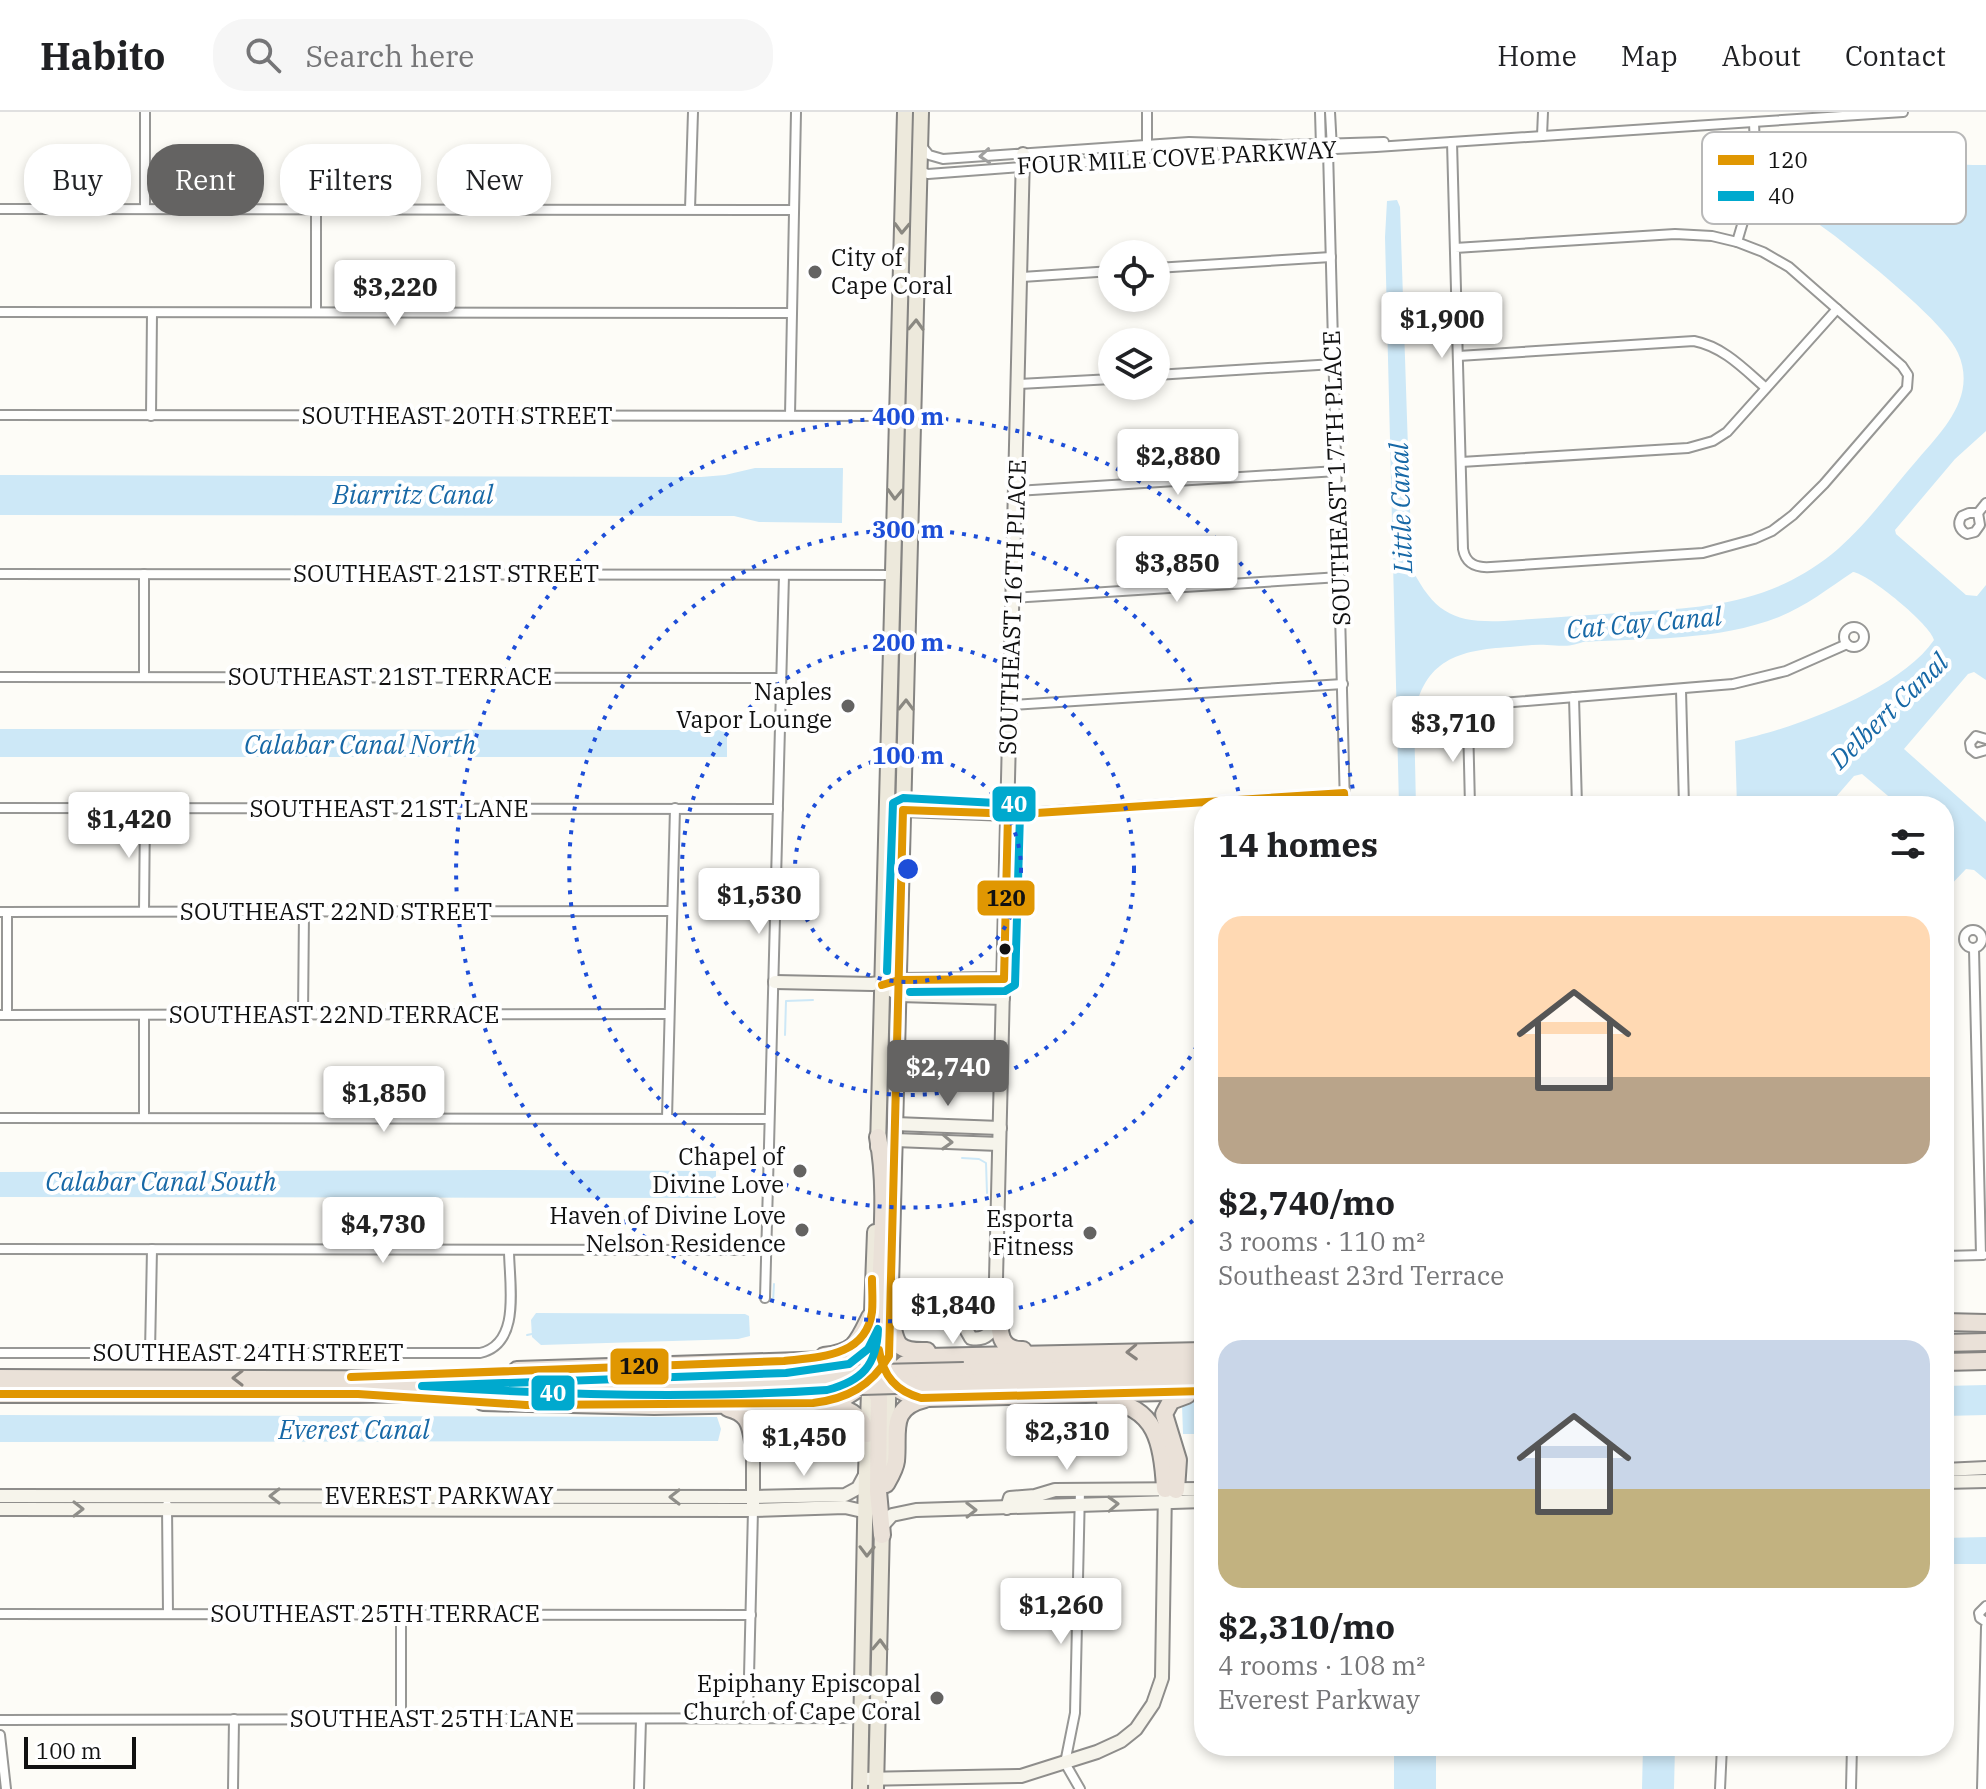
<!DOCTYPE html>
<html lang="en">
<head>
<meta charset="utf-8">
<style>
  :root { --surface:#fff; --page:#f6f6f6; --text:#202124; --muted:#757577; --line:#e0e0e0; --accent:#646362 }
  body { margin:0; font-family:"IBM Plex Serif",serif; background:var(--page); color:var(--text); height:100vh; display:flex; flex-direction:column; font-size:30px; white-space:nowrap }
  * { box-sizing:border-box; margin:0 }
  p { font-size:26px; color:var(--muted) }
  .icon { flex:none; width:44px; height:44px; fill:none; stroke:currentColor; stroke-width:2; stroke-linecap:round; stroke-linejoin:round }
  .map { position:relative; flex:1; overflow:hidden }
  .side { position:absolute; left:1194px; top:684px; width:760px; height:960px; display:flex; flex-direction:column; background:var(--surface); border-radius:32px; box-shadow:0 4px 12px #0003 }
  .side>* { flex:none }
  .banner { position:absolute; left:24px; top:32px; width:760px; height:72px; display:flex; gap:16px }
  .buttons { position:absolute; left:1098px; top:128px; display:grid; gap:16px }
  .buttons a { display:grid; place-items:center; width:72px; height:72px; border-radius:50%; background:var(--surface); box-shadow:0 4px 12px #0003; font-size:40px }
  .scale { position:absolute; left:24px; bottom:20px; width:112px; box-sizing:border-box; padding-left:8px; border:4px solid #111; border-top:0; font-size:22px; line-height:28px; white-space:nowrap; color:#111; -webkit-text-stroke:6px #fff; paint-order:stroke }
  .price { position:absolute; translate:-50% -68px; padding:0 18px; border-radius:8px; background:#fff; color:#222; font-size:26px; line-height:52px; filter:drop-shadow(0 2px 4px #0008) }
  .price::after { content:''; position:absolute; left:50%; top:48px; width:24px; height:18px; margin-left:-12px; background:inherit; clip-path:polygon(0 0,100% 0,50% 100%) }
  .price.selected { background:var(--accent); color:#fff }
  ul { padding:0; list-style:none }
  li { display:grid; align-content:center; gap:16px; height:424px; padding:0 24px }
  li span { display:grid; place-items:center; height:248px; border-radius:24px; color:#555 }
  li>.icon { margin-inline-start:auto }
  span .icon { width:144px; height:144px; fill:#fffc; stroke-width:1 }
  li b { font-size:34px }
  h2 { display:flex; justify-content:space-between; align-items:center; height:96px; padding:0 24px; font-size:34px }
  .pill { padding:0 28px; border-radius:32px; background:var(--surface); box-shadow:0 4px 12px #0003; font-size:28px; line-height:72px }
  .pill.selected { background:var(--accent); color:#fff }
  header { display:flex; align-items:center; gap:48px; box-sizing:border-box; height:112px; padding:0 40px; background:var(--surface); border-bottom:2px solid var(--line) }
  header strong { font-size:38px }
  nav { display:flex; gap:44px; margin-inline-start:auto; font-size:28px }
  .search { width:560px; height:72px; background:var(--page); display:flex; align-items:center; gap:20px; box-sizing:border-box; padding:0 28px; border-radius:32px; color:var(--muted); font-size:30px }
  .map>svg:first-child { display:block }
</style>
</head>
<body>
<header>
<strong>Habito</strong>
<div class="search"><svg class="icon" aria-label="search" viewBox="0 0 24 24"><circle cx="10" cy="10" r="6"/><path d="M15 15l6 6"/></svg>Search here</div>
<nav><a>Home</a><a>Map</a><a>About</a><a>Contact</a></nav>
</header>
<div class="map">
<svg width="1986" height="1677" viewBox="0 0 1986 1677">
  <rect width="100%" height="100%" fill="#fdfcf7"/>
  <!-- water -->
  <g fill="#cde8f7">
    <path d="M1986,53v266l-31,28 -60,71 1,4 70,61 11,1 9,-11v95l-12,-8 -6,2 -64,75 82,73v58l-12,-10 -8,-1 -22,23v-86h-44l-38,-32 -8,2 -26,30h-91l-2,-65c58,-12 165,-51 199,-101 -3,-15 -65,-66 -81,-68 -24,16 -47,34 -74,45 -62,24 -130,21 -196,25 -14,5 -21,4 -36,3 -12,-1 -25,1 -37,2 -52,3 -86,13 -96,69l2,90h-17l-14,-569 2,-36 10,-1 3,7 12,362c23,45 43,54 92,52 43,-3 85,-6 128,-9 76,-5 137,-8 200,-58 32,-26 58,-63 86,-95 26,-30 59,-63 40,-106 -12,-29 -90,-91 -118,-113 -12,-10 -27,-18 -36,-31l8,-32c21,-15 142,-12 174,-12z"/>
    <polygon points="755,356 843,356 842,411 759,410 734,404 0,403 0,363 701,365 725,363"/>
    <polygon points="0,617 727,618 727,645 0,645"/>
    <polygon points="492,1058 716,1059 716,1086 0,1085 0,1060"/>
    <polygon points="536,1201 745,1202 749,1204 750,1224 738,1227 541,1233 532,1225 531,1208"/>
    <polygon points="1986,1273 1986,1303 1944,1304 1944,1274"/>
    <polygon points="1204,1289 1204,1322 1183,1322 1182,1293 1187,1290"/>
    <polygon points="0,1303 717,1305 721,1317 718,1329 0,1330"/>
    <polygon points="1986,1425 1986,1452 1944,1452 1944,1426"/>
    <rect x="1394" y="1634" width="42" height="43"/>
    <polygon points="1643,1634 1675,1634 1674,1677 1642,1677"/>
  </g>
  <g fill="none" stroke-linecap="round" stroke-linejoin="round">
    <!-- stream -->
    <g stroke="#cde8f7" stroke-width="2">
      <polyline points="785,923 786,889 813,888"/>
      <polyline points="962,1046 979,1047 986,1051 987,1081"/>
      <polyline points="773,1190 774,1172"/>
      <polyline points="527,1223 532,1222"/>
    </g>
    <!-- street casing -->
    <g stroke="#979795" stroke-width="12">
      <g id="street">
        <polyline points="1320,0 1321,35"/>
        <polyline points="1330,0 1332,37"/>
        <polyline points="1542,24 1543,0"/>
        <path d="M1452,30l11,407c3,16 14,19 28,18l212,-14 51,-14 18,-8 21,-16 31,-31 83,-96 1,-13 -6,-9 -113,-99 -26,-15 -26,-10 -25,-6 -37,-2 -220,14"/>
        <polyline points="921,33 929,43 943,47 1189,30 1283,33 1384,30"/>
        <polyline points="1328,38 1345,694"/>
        <polyline points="1147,46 1147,0"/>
        <polyline points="920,59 928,62 1130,47 1376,35 1903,0"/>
        <polyline points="0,97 794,98"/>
        <polyline points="145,97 145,0"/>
        <polyline points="690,97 693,0"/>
        <polyline points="316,98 316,200"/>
        <polyline points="1737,130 1756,66 1754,10"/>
        <polyline points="1156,156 1331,145"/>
        <polyline points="1022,165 1112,159"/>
        <polyline points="0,200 791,201"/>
        <path d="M1458,244l236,-15c30,6 50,28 72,47"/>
        <polyline points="1156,263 1334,252"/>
        <polyline points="1019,272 1112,267"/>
        <polyline points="0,303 899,304"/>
        <polyline points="790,303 796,0"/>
        <polyline points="151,304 152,201"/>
        <polyline points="1461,350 1688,336 1713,329 1727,320 1837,197"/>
        <polyline points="1016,379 1337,359"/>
        <path d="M1969,401h9l2,12 -5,7 -8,2c-8,-4 -10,-11 -5,-18z"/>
        <polyline points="1978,401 1986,391"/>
        <polyline points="0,462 893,463"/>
        <polyline points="1013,486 1340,465"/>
        <circle cx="1854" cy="525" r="10"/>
        <polyline points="0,565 781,566"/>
        <polyline points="144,565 144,462"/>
        <polyline points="1681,578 1684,694"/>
        <polyline points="1574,585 1577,694"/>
        <polyline points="1011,593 1343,572"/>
        <polyline points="1986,627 1976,624 1970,631 1971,637 1976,641 1986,638"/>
        <polyline points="1470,694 1468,610 1471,599 1477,593 1733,572 1786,559 1847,532"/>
        <polyline points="0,696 778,697"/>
        <polyline points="1008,702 1344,681"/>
        <polyline points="144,799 145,697"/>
        <polyline points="0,800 671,799"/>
        <polyline points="7,800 7,903"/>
        <circle cx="1973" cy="827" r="9"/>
        <polyline points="1974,837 1981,1143"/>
        <polyline points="0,903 669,902"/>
        <polyline points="303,903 304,800"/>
        <polyline points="0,1006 769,1007"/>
        <polyline points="144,1006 144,904"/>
        <polyline points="667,1006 675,696"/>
        <polyline points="0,1137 766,1138"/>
        <polyline points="1944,1144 1983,1143"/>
        <polyline points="765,1186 784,463"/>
        <polyline points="150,1240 152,1137"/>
        <path d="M0,1241h480c42,-9 29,-70 29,-103"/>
        <polyline points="1080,1378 1075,1601 1065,1651 1080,1677"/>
        <polyline points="167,1393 168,1502"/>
        <polyline points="1986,1494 1979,1501 1980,1506 1986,1510"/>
        <polyline points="0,1502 751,1503"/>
        <polyline points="748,1606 753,1398"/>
        <polyline points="401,1607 401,1503"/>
        <polyline points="0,1608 863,1606"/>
        <polyline points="0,1623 6,1677"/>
        <polyline points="233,1677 234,1607"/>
        <polyline points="639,1677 641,1607"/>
        <polyline points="1720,1677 1722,1634"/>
        <polyline points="1851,1677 1852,1634"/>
        <polyline points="1982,1677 1986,1515"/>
      </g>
    </g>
    <!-- secondary casing -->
    <g stroke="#8e8d8b" stroke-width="16">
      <g id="secondary">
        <polyline points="903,698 1008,702"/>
        <polyline points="775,870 872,872 899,868 1004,867"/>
        <polyline points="891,878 899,883 1003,886"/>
        <polyline points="895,1012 1000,1016"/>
        <polyline points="895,1028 999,1032"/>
        <path d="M996,1167c3,19 6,65 -25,59l-4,-7 1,-7 21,-12 7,-33 27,-1125"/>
        <polyline points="1944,1358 1986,1356"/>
        <polyline points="1944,1370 1986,1369"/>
        <polyline points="0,1384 753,1385 845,1383 858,1376 866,1361"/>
        <polyline points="753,1393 753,1329"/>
        <polyline points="1007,1396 1010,1386 1035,1384 1055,1378 1204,1377"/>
        <polyline points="0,1397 753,1398 845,1395 867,1400"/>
        <polyline points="883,1413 892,1403 916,1398 1204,1389"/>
        <polyline points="860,1667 1021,1664 1097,1640 1121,1629 1136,1617 1153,1592 1162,1566 1165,1377"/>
      </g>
    </g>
    <!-- primary casing -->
    <g stroke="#858482" stroke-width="18">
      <g id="primary">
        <polyline points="878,1035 905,0"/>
        <polyline points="886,1369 921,0"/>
        <polyline points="860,1677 866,1361 875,1120"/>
        <polyline points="876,1677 882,1414"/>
      </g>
    </g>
    <!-- highway casing -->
    <g stroke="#858482" stroke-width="20">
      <g id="highway">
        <path d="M878,1025c10,52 3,108 2,161 -1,25 -6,56 7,79 8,15 27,21 42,21l275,-7"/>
        <path d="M999,1201c0,18 0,38 24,37"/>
        <path d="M891,1205c4,28 6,35 36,34"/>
        <polyline points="1944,1210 1986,1211"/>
        <polyline points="1944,1231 1986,1230"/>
        <path d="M824,1244c31,-4 33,-12 46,-39"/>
        <polyline points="1944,1250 1986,1249"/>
        <polyline points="517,1258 830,1248 851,1254 863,1260 870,1269 879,1286 878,1379 882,1423"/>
        <polyline points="964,1259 1204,1253"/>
        <polyline points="0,1266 564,1268 794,1263"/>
        <polyline points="888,1266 905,1252 927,1245 1204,1239"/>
        <polyline points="964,1271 1204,1265"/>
        <polyline points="0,1282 358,1282 794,1276"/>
        <path d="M1105,1289c52,4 58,45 60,88"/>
        <polyline points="483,1290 654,1294 813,1291 842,1287 870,1269"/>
        <path d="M826,1293c21,3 35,8 41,29"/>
        <path d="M728,1296c19,5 22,14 25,33"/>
        <path d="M886,1372c4,-7 9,-15 10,-23 3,-29 -8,-53 29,-62"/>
        <polyline points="1176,1378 1178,1348 1164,1302 1171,1289 1187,1283"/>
      </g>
    </g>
    <!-- street -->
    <use href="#street" stroke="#fffffe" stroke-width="8"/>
    <!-- secondary -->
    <use href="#secondary" stroke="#f6f4eb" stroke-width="12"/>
    <!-- primary -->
    <use href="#primary" stroke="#ede9dc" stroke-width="14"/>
    <!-- highway -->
    <use href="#highway" stroke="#eae1d8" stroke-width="16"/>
    <!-- highway-bridge casing -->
    <g stroke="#858482" stroke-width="20" stroke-linecap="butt">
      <g id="highway-bridge">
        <polyline points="794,1263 964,1259"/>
        <polyline points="794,1276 964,1271"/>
      </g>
    </g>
    <!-- highway-bridge -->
    <use href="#highway-bridge" stroke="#eae1d8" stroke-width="16"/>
    <!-- bus-1 casing -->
    <g stroke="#fff" stroke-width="14">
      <g id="bus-1">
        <polyline points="882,873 899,868 1004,867 1008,702"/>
        <path d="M879,1238c4,26 17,41 42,48l283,-7"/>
        <path d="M351,1265l433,-16c35,-4 82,-4 88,-49 1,-11 0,-22 0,-33"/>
        <path d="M0,1282h358l168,11 287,-2c34,-4 58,-17 76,-47l14,-546 118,4 323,-21 1,13"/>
      </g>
    </g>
    <!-- bus-2 casing -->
    <g stroke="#fff" stroke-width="14">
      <g id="bus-2">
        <polyline points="887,859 893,691 903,686 1015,692 1020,702 1015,873 1005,879 910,880"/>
        <path d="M878,1217c-1,36 -16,52 -51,61 -135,9 -271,5 -405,-4l364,-13 63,-9 19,-15z"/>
      </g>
    </g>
    <!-- bus-1 -->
    <use href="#bus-1" stroke="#e09702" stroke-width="8"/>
    <!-- bus-2 -->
    <use href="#bus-2" stroke="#00a9ce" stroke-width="8"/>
  </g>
  <!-- one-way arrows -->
  <defs><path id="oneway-chevron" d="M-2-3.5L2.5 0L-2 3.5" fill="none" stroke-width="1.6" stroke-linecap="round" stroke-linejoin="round" transform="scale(2)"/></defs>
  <use stroke="#a0a09f" href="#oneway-chevron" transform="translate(985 44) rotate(176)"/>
  <g stroke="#8a8881">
    <use href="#oneway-chevron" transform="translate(902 116) rotate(92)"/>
    <use href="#oneway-chevron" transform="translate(916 213) rotate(-88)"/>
    <use href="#oneway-chevron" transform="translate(895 382) rotate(92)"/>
    <use href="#oneway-chevron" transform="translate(906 593) rotate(-89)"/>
    <use href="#oneway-chevron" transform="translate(867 1439) rotate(91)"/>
    <use href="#oneway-chevron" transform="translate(880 1533) rotate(-88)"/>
  </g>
  <g stroke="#8f8e89">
    <use href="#oneway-chevron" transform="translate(947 1030) rotate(2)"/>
    <use href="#oneway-chevron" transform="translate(275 1384) rotate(-180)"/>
    <use href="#oneway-chevron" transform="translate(675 1385) rotate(-180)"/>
    <use href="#oneway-chevron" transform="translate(1113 1392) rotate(-2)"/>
    <use href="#oneway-chevron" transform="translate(78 1397)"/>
    <use href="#oneway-chevron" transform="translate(971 1398) rotate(-1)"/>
  </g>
  <g stroke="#88837e">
    <use href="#oneway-chevron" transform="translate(1132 1240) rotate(178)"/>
    <use href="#oneway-chevron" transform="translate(238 1266) rotate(-180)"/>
  </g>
  <!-- distance rings -->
  <g fill="none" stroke="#1d4ed8" stroke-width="4" stroke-dasharray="4 8">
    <circle cx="908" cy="757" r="113"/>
    <circle cx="908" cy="757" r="226"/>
    <path d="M1203 924A339 339 0 1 1 1241 692"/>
    <path d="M1202 1101A452 452 0 1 1 1355 690"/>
  </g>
  <!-- markers -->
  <g fill="#646362" stroke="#fff" stroke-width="3">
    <circle cx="815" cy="160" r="8"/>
    <circle cx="848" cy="594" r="8"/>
    <circle cx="800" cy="1059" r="8"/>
    <circle cx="802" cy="1118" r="8"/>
    <circle cx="1090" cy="1121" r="8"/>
    <circle cx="937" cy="1586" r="8"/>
  </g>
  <circle fill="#111" stroke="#fff" stroke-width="3" cx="1005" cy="837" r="7"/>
  <g text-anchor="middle" stroke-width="8" stroke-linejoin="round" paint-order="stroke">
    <!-- street labels -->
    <g font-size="24" fill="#111" stroke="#fff">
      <text transform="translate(1177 46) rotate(-3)" y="8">FOUR MILE COVE PARKWAY</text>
      <text x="457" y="312">SOUTHEAST 20TH STREET</text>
      <text transform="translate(1337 366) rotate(-92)" y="8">SOUTHEAST 17TH PLACE</text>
      <text x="446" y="470">SOUTHEAST 21ST STREET</text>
      <text transform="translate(1013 495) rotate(-88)" y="8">SOUTHEAST 16TH PLACE</text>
      <text x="390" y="573">SOUTHEAST 21ST TERRACE</text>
      <text x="389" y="705">SOUTHEAST 21ST LANE</text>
      <text x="336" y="808">SOUTHEAST 22ND STREET</text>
      <text x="334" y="911">SOUTHEAST 22ND TERRACE</text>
      <text x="248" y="1249">SOUTHEAST 24TH STREET</text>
      <text x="439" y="1392">EVEREST PARKWAY</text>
      <text x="375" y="1510">SOUTHEAST 25TH TERRACE</text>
      <text x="432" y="1615">SOUTHEAST 25TH LANE</text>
    </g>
    <!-- poi labels -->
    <g font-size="24" fill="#111" stroke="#fff" text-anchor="end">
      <text x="831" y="154" text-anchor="start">City of<tspan x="831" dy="28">Cape Coral</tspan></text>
      <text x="832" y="588">Naples<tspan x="832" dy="28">Vapor Lounge</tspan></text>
      <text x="784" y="1053">Chapel of<tspan x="784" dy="28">Divine Love</tspan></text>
      <text x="786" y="1112">Haven of Divine Love<tspan x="786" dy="28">Nelson Residence</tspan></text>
      <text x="1074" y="1115">Esporta<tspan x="1074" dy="28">Fitness</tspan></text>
      <text x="921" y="1580">Epiphany Episcopal<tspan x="921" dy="28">Church of Cape Coral</tspan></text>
    </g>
    <!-- water labels -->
    <g font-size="26" font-style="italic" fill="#1768a6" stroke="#fff">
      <text x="413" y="392">Biarritz Canal</text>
      <text transform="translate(1401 396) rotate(-92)" y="9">Little Canal</text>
      <text transform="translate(1644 511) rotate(-5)" y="9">Cat Cay Canal</text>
      <text transform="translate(1889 599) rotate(-44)" y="9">Delbert Canal</text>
      <text x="360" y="642">Calabar Canal North</text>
      <text x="161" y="1079">Calabar Canal South</text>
      <text x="354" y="1327">Everest Canal</text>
    </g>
  </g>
  <!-- legend -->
  <rect x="1702" y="20" width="264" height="92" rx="12" fill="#fff" stroke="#b8b8b8" stroke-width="2"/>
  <rect x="1718" y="43" width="36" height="10" fill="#e09702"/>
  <rect x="1718" y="79" width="36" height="10" fill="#00a9ce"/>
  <g font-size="22" fill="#111">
    <text x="1768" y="56">120</text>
    <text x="1768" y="92">40</text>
  </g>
  <circle cx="908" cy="757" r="12" fill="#1d4ed8" stroke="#fff" stroke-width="4"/>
  <g font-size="24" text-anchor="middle" font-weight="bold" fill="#1d4ed8" stroke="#fff" stroke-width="8" stroke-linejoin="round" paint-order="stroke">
    <text x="908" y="313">400 m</text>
    <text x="908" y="426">300 m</text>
    <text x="908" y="539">200 m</text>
    <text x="908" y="652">100 m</text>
  </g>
  <g stroke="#fff" stroke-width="3">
    <rect x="991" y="673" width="46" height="38" rx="8" fill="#00a9ce"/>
    <rect x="976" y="767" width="60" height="38" rx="8" fill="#e09702"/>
    <rect x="609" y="1235" width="61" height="39" rx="8" fill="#e09702"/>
    <rect x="530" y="1262" width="46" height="38" rx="8" fill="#00a9ce"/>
  </g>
  <g font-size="22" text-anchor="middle" font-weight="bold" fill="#fff">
    <text x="1014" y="700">40</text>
    <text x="553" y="1289">40</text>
  </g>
  <g font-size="22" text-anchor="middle" font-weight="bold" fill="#111">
    <text x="1006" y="794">120</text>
    <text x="639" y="1262">120</text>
  </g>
</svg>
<div class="buttons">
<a><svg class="icon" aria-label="locate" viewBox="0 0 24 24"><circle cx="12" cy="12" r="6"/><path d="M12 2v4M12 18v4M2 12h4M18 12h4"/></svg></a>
<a><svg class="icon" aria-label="layers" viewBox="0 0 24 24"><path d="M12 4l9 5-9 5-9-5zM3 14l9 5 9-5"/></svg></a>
</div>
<div class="scale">100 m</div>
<b class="price" style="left:395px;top:216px">$3,220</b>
<b class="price" style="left:1442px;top:248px">$1,900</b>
<b class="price" style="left:1178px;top:385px">$2,880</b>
<b class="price" style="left:1177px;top:492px">$3,850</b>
<b class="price" style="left:1453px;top:652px">$3,710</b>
<b class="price" style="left:129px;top:748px">$1,420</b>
<b class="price" style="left:759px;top:824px">$1,530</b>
<b class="price selected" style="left:948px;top:996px">$2,740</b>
<b class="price" style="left:384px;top:1022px">$1,850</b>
<b class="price" style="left:383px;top:1153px">$4,730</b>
<b class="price" style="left:953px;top:1234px">$1,840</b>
<b class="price" style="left:1067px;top:1360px">$2,310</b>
<b class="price" style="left:804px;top:1366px">$1,450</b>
<b class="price" style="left:1061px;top:1534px">$1,260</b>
<div class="banner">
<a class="pill">Buy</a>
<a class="pill selected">Rent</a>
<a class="pill">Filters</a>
<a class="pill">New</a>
</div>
<section class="side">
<h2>14 homes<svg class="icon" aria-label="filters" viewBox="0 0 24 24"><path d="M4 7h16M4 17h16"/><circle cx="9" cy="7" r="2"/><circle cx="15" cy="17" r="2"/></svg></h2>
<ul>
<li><span style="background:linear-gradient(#ffd9b3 65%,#b9a48a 0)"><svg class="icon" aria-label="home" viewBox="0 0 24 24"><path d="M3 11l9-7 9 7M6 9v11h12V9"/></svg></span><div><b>$2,740/mo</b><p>3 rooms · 110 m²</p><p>Southeast 23rd Terrace</p></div></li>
<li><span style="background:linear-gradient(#c9d6e8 60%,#c2b280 0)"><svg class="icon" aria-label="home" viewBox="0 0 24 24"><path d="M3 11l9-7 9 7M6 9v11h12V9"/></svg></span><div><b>$2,310/mo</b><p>4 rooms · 108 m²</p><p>Everest Parkway</p></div></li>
</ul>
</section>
</div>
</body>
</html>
